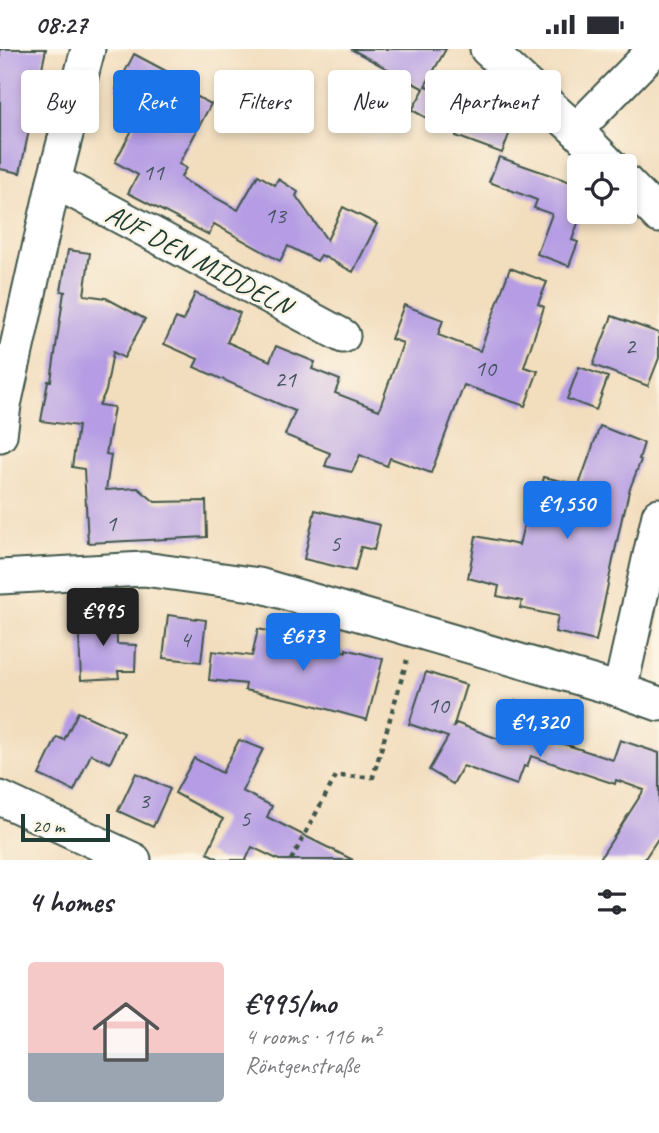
<!DOCTYPE html>
<html lang="en">
<head>
<meta charset="utf-8">
<style>
  :root { --surface:#fff; --page:#f2f2f3; --text:#2b2b33; --muted:#7c7c81; --line:#e1e1e2; --accent:#1a73e8 }
  body { margin:0; font-family:Caveat,sans-serif; background:var(--page); color:var(--text); height:100vh; display:flex; flex-direction:column; font-size:26px; white-space:nowrap }
  * { box-sizing:border-box; margin:0 }
  p { font-size:23px; color:var(--muted) }
  .icon { flex:none; width:38px; height:38px; fill:none; stroke:currentColor; stroke-width:2; stroke-linecap:round; stroke-linejoin:round }
  .map { position:relative; height:811px; overflow:hidden }
  .panel { display:flex; flex-direction:column; background:var(--surface); flex:1 }
  .panel>* { flex:none }
  .top-card { position:absolute; left:21px; top:21px; width:618px; height:63px; display:flex; gap:14px }
  .tools { position:absolute; left:567px; top:105px; display:grid; gap:14px }
  .tools a { display:grid; place-items:center; width:70px; height:70px; border-radius:7px; background:var(--surface); box-shadow:0 4px 10px #0003; font-size:35px }
  .scale { position:absolute; left:21px; bottom:18px; width:89px; box-sizing:border-box; padding-left:7px; border:4px solid #1f3d34; border-top:0; font-size:19px; line-height:24px; white-space:nowrap; color:#1f3d34; -webkit-text-stroke:5px #fcf5e5; paint-order:stroke }
  .price { position:absolute; translate:-50% -60px; padding:0 16px; border-radius:7px; background:var(--accent); color:#fff; font-size:23px; line-height:46px; filter:drop-shadow(0 2px 4px #0008) }
  .price::after { content:''; position:absolute; left:50%; top:42px; width:21px; height:16px; margin-left:-10px; background:inherit; clip-path:polygon(0 0,100% 0,50% 100%) }
  .price.current { background:#222; color:#fff }
  ul { padding:0; list-style:none }
  li { display:flex; align-items:center; gap:21px; height:175px; padding:0 28px }
  li+li { border-top:2px solid var(--line) }
  li span { display:grid; place-items:center; flex:none; width:196px; height:140px; border-radius:7px; color:#555 }
  li>.icon { margin-inline-start:auto }
  span .icon { width:84px; height:84px; fill:#fffc; stroke-width:1 }
  li b { font-size:30px }
  h2 { display:flex; justify-content:space-between; align-items:center; height:84px; padding:0 28px; font-size:30px }
  .tag { padding:0 24px; border-radius:7px; background:var(--surface); box-shadow:0 4px 10px #0003; font-size:24px; line-height:63px }
  .tag.current { background:var(--accent); color:#fff }
  .status { display:flex; justify-content:space-between; align-items:center; height:49px; padding:0 35px; background:var(--surface); direction:ltr }
  .status svg { height:19px; fill:currentColor }
  .map>svg:first-child { display:block }
</style>
</head>
<body>
<div class="status"><b>08:27</b><svg viewBox="0 0 49 12"><path d="M0 12V9h3v3zM5 12V6h3v6zM10 12V3h3v9zM15 12V0h3v12zM26 1h20v11H26zM47 4h2v5h-2z"/></svg></div>
<div class="map">
<svg width="659" height="811" viewBox="0 0 659 811">
  <rect width="100%" height="100%" fill="#fcf5e5"/>
  <filter id="ink" filterUnits="userSpaceOnUse"><feTurbulence type="fractalNoise" baseFrequency=".0143" numOctaves="2"/><feDisplacementMap in="SourceGraphic" scale="14" xChannelSelector="R" yChannelSelector="G"/><feConvolveMatrix kernelMatrix="1 2 1 2 8 2 1 2 1" color-interpolation-filters="sRGB"/></filter>
  <filter id="wash" filterUnits="userSpaceOnUse"><feTurbulence type="fractalNoise" baseFrequency=".00686" numOctaves="4" result="noise"/><feDisplacementMap in="SourceGraphic" scale="28" xChannelSelector="R" yChannelSelector="G"/><feGaussianBlur stdDeviation="1.57" result="paint"/><feColorMatrix in="noise" values="0 0 0 0 0 0 0 0 0 0 0 0 0 0 0 0 0 1.4 0 .05"/><feComposite in="paint" operator="in"/></filter>
  <g filter="url(#wash)">
    <rect width="100%" height="100%" fill="#f2ddbd"/>
    <g id="blocks">
      <!-- building -->
      <g fill="#b59ce4">
        <polygon points="0,0 46,0 20,124 0,120"/>
        <polygon points="351,0 446,0 425,37 470,47 517,64 502,104 456,87 456,85 412,61 424,40"/>
        <polygon points="134,5 181,30 177,37 211,55 179,115 186,119 181,128 183,131 238,161 258,126 275,136 278,130 298,143 296,147 327,191 343,158 377,175 353,223 321,206 317,212 288,197 280,212 214,175 209,186 128,144 138,126 115,113 146,55 116,40"/>
        <polygon points="499,108 579,136 579,171 572,191 578,193 569,217 537,205 552,165 534,159 537,151 489,133"/>
        <polygon points="68,201 90,204 84,246 106,249 145,270 124,309 113,303 106,342 99,356 114,358 106,405 111,406 106,441 138,439 155,453 206,452 207,488 88,494 84,420 72,418 78,377 41,372 48,332 51,332 64,243 66,243 61,242"/>
        <polygon points="510,219 547,233 538,255 544,258 524,318 538,322 525,357 464,336 431,424 390,409 387,417 360,406 352,423 325,417 330,404 285,386 295,362 194,318 198,310 164,295 176,269 183,272 195,244 240,264 227,293 270,312 276,297 315,313 312,320 340,331 335,344 379,361 403,294 391,290 404,256 443,271 438,286 480,302"/>
        <polygon points="612,267 659,284 659,309 648,337 593,316"/>
        <polygon points="579,318 608,328 596,361 567,350"/>
        <polygon points="600,377 644,394 639,410 641,411 629,442 624,464 623,464 596,592 555,583 558,567 520,559 522,552 497,547 499,537 468,529 476,487 519,496 530,450 538,452 544,428 579,436"/>
        <polygon points="315,461 380,476 374,501 361,498 355,522 304,510"/>
        <polygon points="116,564 117,595 136,596 135,622 118,622 119,629 81,631 78,566"/>
        <polygon points="168,566 206,571 201,613 163,609"/>
        <polygon points="258,580 295,588 346,603 346,600 383,610 367,671 298,652 245,641 246,635 209,631 212,602 252,607"/>
        <polygon points="426,623 466,636 453,679 456,674 501,691 515,652 551,665 543,688 613,711 620,691 659,704 659,788 644,811 599,811 644,741 616,731 615,735 531,707 527,718 524,717 517,736 463,717 453,735 429,721 448,688 409,675"/>
        <polygon points="78,663 124,684 110,714 91,705 74,742 39,726 57,688 64,691"/>
        <polygon points="239,691 263,700 242,742 272,757 267,768 353,811 279,811 252,798 246,811 221,811 207,804 223,770 175,744 194,709 222,724"/>
        <polygon points="136,724 170,740 153,778 118,762"/>
      </g>
    </g>
  </g>
  <g filter="url(#ink)">
    <use href="#blocks" fill-opacity="0" stroke="#3f5549" stroke-width="2"/>
    <g fill="none" stroke-linecap="round" stroke-linejoin="round">
      <!-- minor casing -->
      <g stroke="#3f5549" stroke-width="37">
        <g id="minor">
          <polyline points="487,0 576,81 611,117"/>
          <polyline points="576,81 655,0"/>
          <polyline points="54,132 343,287"/>
          <polyline points="625,132 659,167"/>
          <polyline points="0,386 4,356 54,132 88,0"/>
          <polyline points="0,528 144,520 259,536 620,641 659,655"/>
          <polyline points="620,641 659,466"/>
          <polyline points="0,749 134,811"/>
        </g>
      </g>
      <!-- path -->
      <polyline stroke="#3f5549" stroke-width="4.5" stroke-dasharray="5 5" stroke-linecap="butt" points="291,811 336,727 373,728 407,611"/>
      <!-- minor -->
      <use href="#minor" stroke="#fff" stroke-width="33"/>
    </g>
  </g>
  <g text-anchor="middle" stroke-width="5" stroke-linejoin="round" paint-order="stroke">
    <!-- number labels -->
    <g font-size="24" fill="#445560">
      <text x="153" y="131">11</text>
      <text x="275" y="174">13</text>
      <text x="630" y="305">2</text>
      <text x="485" y="327">10</text>
      <text x="285" y="338">21</text>
      <text x="111" y="482">1</text>
      <text x="335" y="502">5</text>
      <text x="185" y="598">4</text>
      <text x="438" y="664">10</text>
      <text x="144" y="759">3</text>
      <text x="245" y="777">5</text>
    </g>
    <!-- street labels -->
    <g font-size="28" fill="#1f3d34" stroke="#fcf5e5">
      <text transform="translate(199 210) rotate(28)" y="10">AUF DEN MIDDELN</text>
    </g>
  </g>
</svg>
<div class="tools">
<a><svg class="icon" aria-label="locate" viewBox="0 0 24 24"><circle cx="12" cy="12" r="6"/><path d="M12 2v4M12 18v4M2 12h4M18 12h4"/></svg></a>
</div>
<div class="scale">20 m</div>
<b class="price" style="left:567px;top:492px">€1,550</b>
<b class="price current" style="left:103px;top:599px">€995</b>
<b class="price" style="left:303px;top:624px">€673</b>
<b class="price" style="left:540px;top:710px">€1,320</b>
<div class="top-card">
<a class="tag">Buy</a>
<a class="tag current">Rent</a>
<a class="tag">Filters</a>
<a class="tag">New</a>
<a class="tag">Apartment</a>
</div>
</div>
<section class="panel">
<h2>4 homes<svg class="icon" aria-label="filters" viewBox="0 0 24 24"><path d="M4 7h16M4 17h16"/><circle cx="9" cy="7" r="2"/><circle cx="15" cy="17" r="2"/></svg></h2>
<ul>
<li><span style="background:linear-gradient(#f6c9c9 65%,#9aa5b1 0)"><svg class="icon" aria-label="home" viewBox="0 0 24 24"><path d="M3 11l9-7 9 7M6 9v11h12V9"/></svg></span><div><b>€995/mo</b><p>4 rooms · 116 m²</p><p>Röntgenstraße</p></div></li>
</ul>
</section>
</body>
</html>
